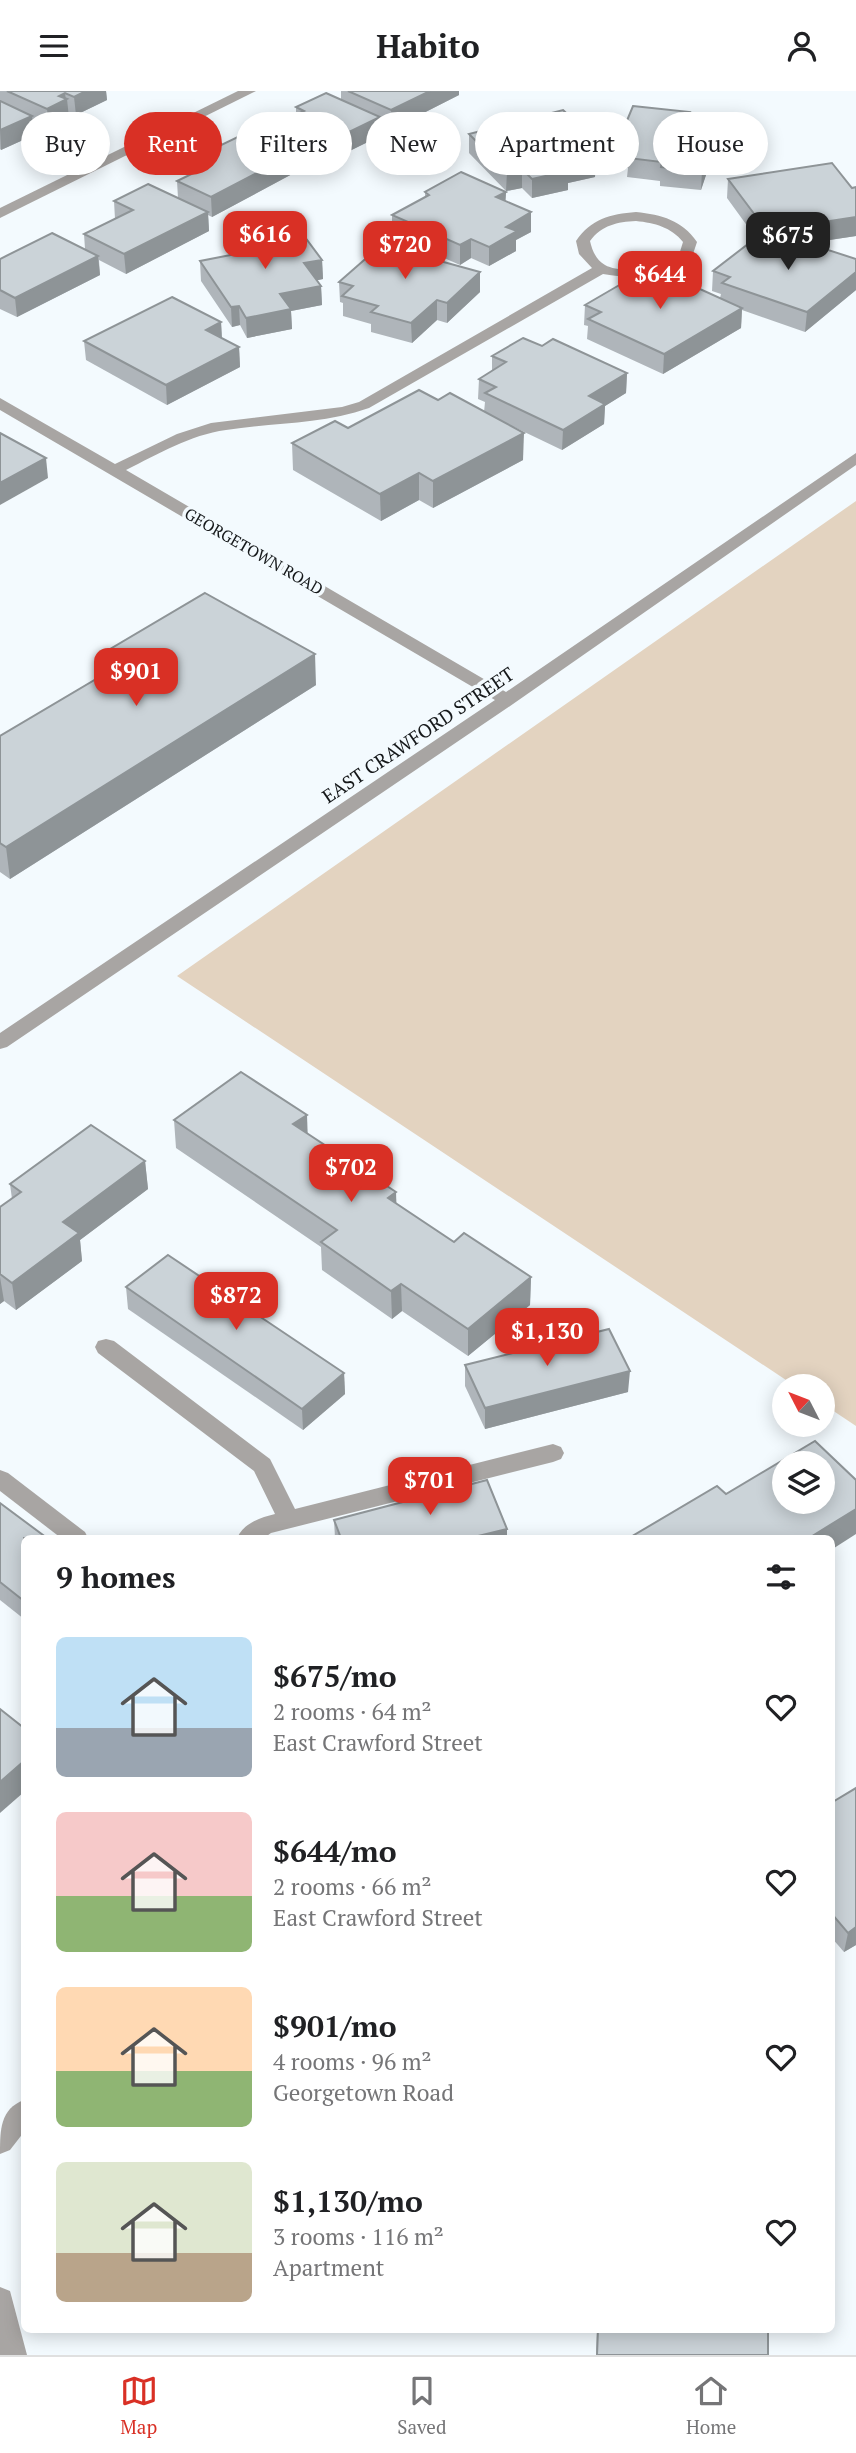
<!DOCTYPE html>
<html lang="en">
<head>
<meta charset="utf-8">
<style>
  :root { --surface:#fff; --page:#f6f6f6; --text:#202124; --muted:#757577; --line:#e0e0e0; --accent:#d93025 }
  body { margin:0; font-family:"PT Serif",serif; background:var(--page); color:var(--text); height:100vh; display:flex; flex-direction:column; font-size:26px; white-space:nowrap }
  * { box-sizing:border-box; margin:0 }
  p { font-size:23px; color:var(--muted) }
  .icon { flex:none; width:38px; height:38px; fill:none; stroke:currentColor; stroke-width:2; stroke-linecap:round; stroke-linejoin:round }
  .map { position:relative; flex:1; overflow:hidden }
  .sheet { position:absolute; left:21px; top:1444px; width:814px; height:798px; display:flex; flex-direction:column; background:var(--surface); border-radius:10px; box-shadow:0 4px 18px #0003 }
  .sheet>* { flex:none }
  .guide { position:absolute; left:21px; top:21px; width:816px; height:63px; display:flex; gap:14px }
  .needle { width:46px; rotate:312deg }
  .fabs { position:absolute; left:772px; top:1283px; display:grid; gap:14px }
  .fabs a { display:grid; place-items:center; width:63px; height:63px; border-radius:50%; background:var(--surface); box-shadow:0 4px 18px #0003; font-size:35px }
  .price { position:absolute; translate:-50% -60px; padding:0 16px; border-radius:14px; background:var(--accent); color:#fff; font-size:23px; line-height:46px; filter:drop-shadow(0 2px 4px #0008) }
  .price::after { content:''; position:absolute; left:50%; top:42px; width:21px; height:16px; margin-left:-10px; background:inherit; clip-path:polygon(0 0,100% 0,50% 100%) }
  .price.current { background:#222; color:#fff }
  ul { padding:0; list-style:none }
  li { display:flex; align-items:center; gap:21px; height:175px; padding:0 35px }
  li span { display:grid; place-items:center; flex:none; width:196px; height:140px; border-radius:10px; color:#555 }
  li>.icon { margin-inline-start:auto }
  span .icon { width:84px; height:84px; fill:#fffc; stroke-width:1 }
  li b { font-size:30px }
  h2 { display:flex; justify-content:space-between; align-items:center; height:84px; padding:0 35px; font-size:30px }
  .pill { padding:0 24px; border-radius:32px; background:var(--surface); box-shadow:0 4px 18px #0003; font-size:24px; line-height:63px }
  .pill.current { background:var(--accent); color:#fff }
  header { display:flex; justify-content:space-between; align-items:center; height:91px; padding:0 35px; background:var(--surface); font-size:32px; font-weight:600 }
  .tab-bar { display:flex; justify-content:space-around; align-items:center; height:98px; border-top:2px solid var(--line); background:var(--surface); font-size:19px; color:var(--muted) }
  .tab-bar a { display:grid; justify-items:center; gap:4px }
  .tab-bar .current { color:var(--accent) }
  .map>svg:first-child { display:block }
</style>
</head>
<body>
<header><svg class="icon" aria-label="menu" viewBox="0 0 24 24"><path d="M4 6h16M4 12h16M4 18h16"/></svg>Habito<svg class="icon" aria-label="person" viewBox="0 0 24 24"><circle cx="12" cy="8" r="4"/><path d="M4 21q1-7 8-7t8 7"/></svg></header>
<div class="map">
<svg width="856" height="2264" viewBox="0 0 856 2264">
  <rect width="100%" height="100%" fill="#f3fafe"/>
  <!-- green -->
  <polygon fill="#e3d3c0" points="856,410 856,1335 823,1313 822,1295 795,1295 177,885"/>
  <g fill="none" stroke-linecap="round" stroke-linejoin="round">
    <!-- minor -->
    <g fill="#a8a5a3" fill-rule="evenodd">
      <polygon points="238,0 256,0 0,127 0,117"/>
      <path d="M636,121c26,3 46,8 61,30l-7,21c-27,16 -56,16 -87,11l-234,134c-47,17 -94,14 -143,22 -36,5 -68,24 -100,40l380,222 350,-239v12l-343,239 -506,343 -7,2v-16l495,-333 -495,-290v-12l115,66 62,-30 34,-11 131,-16 17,-5 233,-134 -13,-14 -3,-13c15,-22 34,-27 60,-29zM636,130c19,2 35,6 47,21l-5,16c-16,9 -55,17 -73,7 -9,-5 -13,-15 -15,-24 12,-16 27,-19 46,-20z"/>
      <path d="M106,1248l8,2 156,118 25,50 258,-65 8,3 3,6 -3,6 -8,3 -282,71 -7,5h-27c7,-15 22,-20 38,-24l-21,-43 -156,-118 -3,-6 3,-6z"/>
      <polygon points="0,1379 8,1382 85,1441 88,1447 61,1447 0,1400"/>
      <path d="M24,2009v32l-14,18 -10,4c0,-24 0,-45 24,-54z"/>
      <polygon points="0,2196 10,2200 27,2264 0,2264"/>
    </g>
  </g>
  <!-- wall -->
  <g fill="#afb5ba" fill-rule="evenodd">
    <polygon points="0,0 106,0 107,9 76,24 69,21 69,27 49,37 32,29 34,44 1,59 0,58"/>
    <polygon points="341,0 459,0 459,4 392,38 380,33 380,45 311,79 293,71 294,82 212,126 208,124 209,140 126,183 99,169 100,184 17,226 0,218 0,168 85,158 84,143 115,128 114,110 178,107 177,90 191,83 190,69 265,50 264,39 296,24 296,16 341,8"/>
    <polygon points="690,21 689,26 740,31 739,50 729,81 708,78 701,99 660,95 660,90 627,86 628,77 616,75 616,56"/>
    <polygon points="469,43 589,44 588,59 596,67 595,86 568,92 568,99 532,107 522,97 506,100 469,62"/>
    <path d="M728,88l124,9 4,-1v49l-47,7 47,16v31l-51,42 -63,-22 -1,18 -78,46 -76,-35 1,-13 -4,-1 1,-20 74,-24 61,17 1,-4 -9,-3 1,-20 43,-33 -29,-40zM783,147l1,1 -5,5 -10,-3z"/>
    <polygon points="425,101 506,101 505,110 531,141 516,149 516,160 489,175 471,167 460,174 435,163 435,169 480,181 480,201 447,232 437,229 412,252 371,241 371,233 343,225 343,212 340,211 339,191 428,160 392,143 392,124 425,106"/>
    <polygon points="262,136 322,169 323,188 317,189 321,195 322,214 291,220 292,238 247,247 240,234 232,236 201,190 200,170 243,162 243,148 262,144"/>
    <polygon points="221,231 222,247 239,256 240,276 167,314 86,269 84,250"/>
    <polygon points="542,255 627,282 626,302 605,315 604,333 562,359 514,336 523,369 433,417 419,409 381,430 293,379 292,352 348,337 438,309 484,321 485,311 478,308 479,288 492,280 492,265"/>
    <polygon points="100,564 316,594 10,788 0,781 0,645 102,584"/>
    <polygon points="307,1024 307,1042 396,1112 454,1151 531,1186 530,1214 468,1265 402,1220 392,1228 322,1179 321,1156 176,1057 174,1029"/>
    <polygon points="145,1070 148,1098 80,1149 82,1170 16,1219 4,1210 0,1213 0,1116 12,1108 10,1093"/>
    <polygon points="126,1196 344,1282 345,1303 303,1339 128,1218"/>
    <polygon points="465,1274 628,1301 485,1338 465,1295"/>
    <polygon points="0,1412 24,1447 24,1528 0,1509"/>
    <polygon points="334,1429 507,1447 335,1447"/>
    <polygon points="831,1712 856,1854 844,1861 831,1846"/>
    <polygon points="597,2238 768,2238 768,2264 596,2264"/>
  </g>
  <!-- shaded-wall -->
  <g fill="#8e9497">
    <polygon points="86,0 106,0 107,9 76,24 74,6"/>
    <polygon points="430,0 459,0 459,4 392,38 391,19"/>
    <polygon points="65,2 66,9 67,8 69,27 49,37 47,18 59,5"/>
    <polygon points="32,25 34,44 1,59 0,39"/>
    <polygon points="380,26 380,45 311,79 310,60"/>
    <polygon points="740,31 739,50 729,81 730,61"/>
    <polygon points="589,44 588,63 576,46"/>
    <polygon points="709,59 708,78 701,99 702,80"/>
    <polygon points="293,63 294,82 212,126 211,106"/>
    <polygon points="596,67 595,86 568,92 568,99 532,107 532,88 562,74"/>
    <polygon points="522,78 522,97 506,100 507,81"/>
    <polygon points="506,101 505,120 496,106"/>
    <polygon points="208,121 209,140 126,183 124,163"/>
    <polygon points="531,121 531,141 516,149 516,160 489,175 489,156 506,136"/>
    <polygon points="856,126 856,145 790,155 791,136"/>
    <polygon points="785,128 783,147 760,151 761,132"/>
    <polygon points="471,148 471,167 460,174 460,154"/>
    <polygon points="98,165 100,184 17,226 15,207"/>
    <polygon points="322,169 323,188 305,192 304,172"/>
    <polygon points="480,181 480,201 447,232 447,212"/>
    <polygon points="856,181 856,199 805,241 807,221"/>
    <polygon points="321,195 322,214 291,220 292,238 247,247 246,227 280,203"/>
    <polygon points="437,209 437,229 412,252 411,232"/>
    <polygon points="239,215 240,234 232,236 231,216"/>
    <polygon points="742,217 741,237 663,283 664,263"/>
    <polygon points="221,231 222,251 206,239"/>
    <polygon points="239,256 240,276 167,314 166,294"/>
    <polygon points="627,282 626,302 605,315 604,333 562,359 563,339 589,305"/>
    <polygon points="524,342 523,369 433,417 433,390"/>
    <polygon points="46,367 48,387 0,414 0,392"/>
    <polygon points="419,382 419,409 381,430 380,403"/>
    <polygon points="315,563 316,594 10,788 6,756"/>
    <polygon points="307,1024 308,1052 293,1033"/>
    <polygon points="145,1070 148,1098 80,1149 82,1170 16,1219 12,1192 63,1131"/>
    <polygon points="396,1101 397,1129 388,1107"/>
    <polygon points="0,1186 4,1210 0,1213"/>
    <polygon points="531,1186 530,1214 468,1265 468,1238"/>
    <polygon points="401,1193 402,1220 392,1228 391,1200"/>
    <polygon points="630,1280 628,1301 485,1338 485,1317"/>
    <polygon points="344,1282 345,1303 303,1339 302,1318"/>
    <polygon points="856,1418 856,1443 831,1459 831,1447 809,1447"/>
    <polygon points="507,1438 507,1447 470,1447"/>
    <polygon points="24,1670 24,1701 0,1722 0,1691"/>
    <polygon points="856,1836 856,1854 844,1861 848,1842"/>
  </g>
  <!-- building -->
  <g fill="#cbd3d8" stroke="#8e9497" stroke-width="2" fill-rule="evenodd">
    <polygon points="7,0 86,0 74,6 65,2 59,5 67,8 47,18"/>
    <polygon points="348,0 430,0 391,19"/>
    <polygon points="326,2 380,26 310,60 264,39 304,20 296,16"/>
    <polygon points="0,10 32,25 0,39"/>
    <polygon points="633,15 690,21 688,26 740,31 730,61 709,59 702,80 661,76 662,71 628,67 632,58 616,56"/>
    <polygon points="563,19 589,44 576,46 596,67 562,74 568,80 532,88 522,78 507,81 469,43"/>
    <polygon points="246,42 293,63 211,106 177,90 206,76 190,69"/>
    <polygon points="832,72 852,97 856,96 856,126 791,136 785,128 761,132 728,88"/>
    <polygon points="461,81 506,101 496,106 531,121 506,136 517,140 489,156 471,148 460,154 392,124 429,104 425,101"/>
    <polygon points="148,93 208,121 124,163 84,143 133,119 114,110"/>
    <polygon points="293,130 322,169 304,172 321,195 280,203 291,218 246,227 239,215 231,216 200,170 251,160 243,148 267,143 262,136"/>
    <polygon points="52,142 98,165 15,207 0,199 0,168"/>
    <polygon points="757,146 779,153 788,146 856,168 856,181 807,221 722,192 730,186 713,180"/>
    <polygon points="387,149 435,161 429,167 480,181 447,212 437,209 411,232 371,221 378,215 342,205 353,195 339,191"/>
    <polygon points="640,182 659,190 669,184 742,217 664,263 588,228 601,221 585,214"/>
    <polygon points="172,206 221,231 206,239 239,256 166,294 84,250"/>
    <polygon points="523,247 542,255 553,248 627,282 589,305 605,313 563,339 485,302 496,296 479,288 506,271 492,265"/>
    <polygon points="419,299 438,309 450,302 524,342 433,390 419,382 380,403 292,352 335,330 348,337"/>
    <polygon points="0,342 46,367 0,392"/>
    <polygon points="205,502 315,563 6,756 0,752 0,645 118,575 100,564"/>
    <polygon points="241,981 307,1024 293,1033 396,1101 388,1107 454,1151 464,1142 531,1186 468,1238 401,1193 391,1200 321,1151 337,1139 174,1029"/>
    <polygon points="91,1034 145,1070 63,1131 79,1142 12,1192 0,1183 0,1116 21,1101 10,1093"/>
    <polygon points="168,1164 344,1282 302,1318 126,1196"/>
    <polygon points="609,1238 630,1280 485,1317 465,1274"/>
    <path d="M815,1350l41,39v29l-47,29h-180l88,-52 9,8zM784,1372h38v38h-38z"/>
    <polygon points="487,1389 507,1438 470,1447 341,1447 334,1429"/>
    <polygon points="0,1412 47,1447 24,1447 24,1510 0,1491"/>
    <polygon points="0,1618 24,1637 24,1670 0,1691"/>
    <polygon points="856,1697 856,1836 848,1842 831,1822 831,1712"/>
    <polygon points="598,2238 768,2238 768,2264 597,2264"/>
  </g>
  <g text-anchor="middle" stroke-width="7" stroke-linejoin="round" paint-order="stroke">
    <!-- far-street labels -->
    <g font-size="16" fill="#15181a" stroke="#f3fafe">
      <text transform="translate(254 460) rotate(30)" y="6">GEORGETOWN ROAD</text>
    </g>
    <!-- street labels -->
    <g font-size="19" fill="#15181a" stroke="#f3fafe">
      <text transform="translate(418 644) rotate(-34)" y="7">EAST CRAWFORD STREET</text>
    </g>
  </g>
</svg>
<div class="fabs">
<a><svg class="needle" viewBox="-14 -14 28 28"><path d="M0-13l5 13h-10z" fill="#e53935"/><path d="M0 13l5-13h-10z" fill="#757577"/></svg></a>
<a><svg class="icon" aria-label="layers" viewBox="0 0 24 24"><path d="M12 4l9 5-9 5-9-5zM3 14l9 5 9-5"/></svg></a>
</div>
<b class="price" style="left:265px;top:180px">$616</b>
<b class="price current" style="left:788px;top:181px">$675</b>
<b class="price" style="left:405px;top:190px">$720</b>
<b class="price" style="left:660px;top:220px">$644</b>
<b class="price" style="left:136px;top:617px">$901</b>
<b class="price" style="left:351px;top:1113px">$702</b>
<b class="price" style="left:236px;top:1241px">$872</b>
<b class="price" style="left:547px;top:1277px">$1,130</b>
<b class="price" style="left:430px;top:1426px">$701</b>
<div class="guide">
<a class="pill">Buy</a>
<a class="pill current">Rent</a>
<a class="pill">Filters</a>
<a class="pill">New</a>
<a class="pill">Apartment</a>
<a class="pill">House</a>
</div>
<section class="sheet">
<h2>9 homes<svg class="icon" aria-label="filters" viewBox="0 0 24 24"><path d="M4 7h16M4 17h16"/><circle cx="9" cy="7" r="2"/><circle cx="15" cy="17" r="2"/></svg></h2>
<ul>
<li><span style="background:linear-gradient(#bfe0f5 65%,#9aa5b1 0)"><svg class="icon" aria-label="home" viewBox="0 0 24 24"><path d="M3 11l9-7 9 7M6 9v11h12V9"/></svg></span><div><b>$675/mo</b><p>2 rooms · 64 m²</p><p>East Crawford Street</p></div><svg class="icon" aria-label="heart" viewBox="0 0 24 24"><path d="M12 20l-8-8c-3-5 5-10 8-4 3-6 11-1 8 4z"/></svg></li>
<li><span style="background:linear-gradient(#f6c9c9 60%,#8fb573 0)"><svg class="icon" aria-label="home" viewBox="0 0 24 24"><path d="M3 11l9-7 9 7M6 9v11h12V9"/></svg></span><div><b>$644/mo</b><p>2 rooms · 66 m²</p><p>East Crawford Street</p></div><svg class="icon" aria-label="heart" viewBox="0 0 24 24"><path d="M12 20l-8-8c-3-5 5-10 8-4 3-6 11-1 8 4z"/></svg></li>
<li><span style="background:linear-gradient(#ffd9b3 60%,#8fb573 0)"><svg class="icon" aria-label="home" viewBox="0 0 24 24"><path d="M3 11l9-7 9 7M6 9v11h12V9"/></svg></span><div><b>$901/mo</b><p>4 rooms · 96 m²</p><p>Georgetown Road</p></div><svg class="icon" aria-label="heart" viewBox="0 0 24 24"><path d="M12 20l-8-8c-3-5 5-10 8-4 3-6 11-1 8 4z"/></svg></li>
<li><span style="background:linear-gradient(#dfe7d0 65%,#b9a48a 0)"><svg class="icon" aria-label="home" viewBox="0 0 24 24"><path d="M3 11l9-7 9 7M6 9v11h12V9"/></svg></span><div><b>$1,130/mo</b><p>3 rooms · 116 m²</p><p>Apartment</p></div><svg class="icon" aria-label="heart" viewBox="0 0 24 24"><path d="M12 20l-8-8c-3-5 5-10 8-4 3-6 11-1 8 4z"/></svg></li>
</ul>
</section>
</div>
<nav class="tab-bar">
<a class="current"><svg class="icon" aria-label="map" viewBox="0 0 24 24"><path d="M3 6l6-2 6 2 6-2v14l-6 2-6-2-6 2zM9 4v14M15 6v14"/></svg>Map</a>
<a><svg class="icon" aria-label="saved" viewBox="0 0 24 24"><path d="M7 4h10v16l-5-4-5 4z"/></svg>Saved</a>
<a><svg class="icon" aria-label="home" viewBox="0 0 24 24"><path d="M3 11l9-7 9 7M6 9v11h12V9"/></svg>Home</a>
</nav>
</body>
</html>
